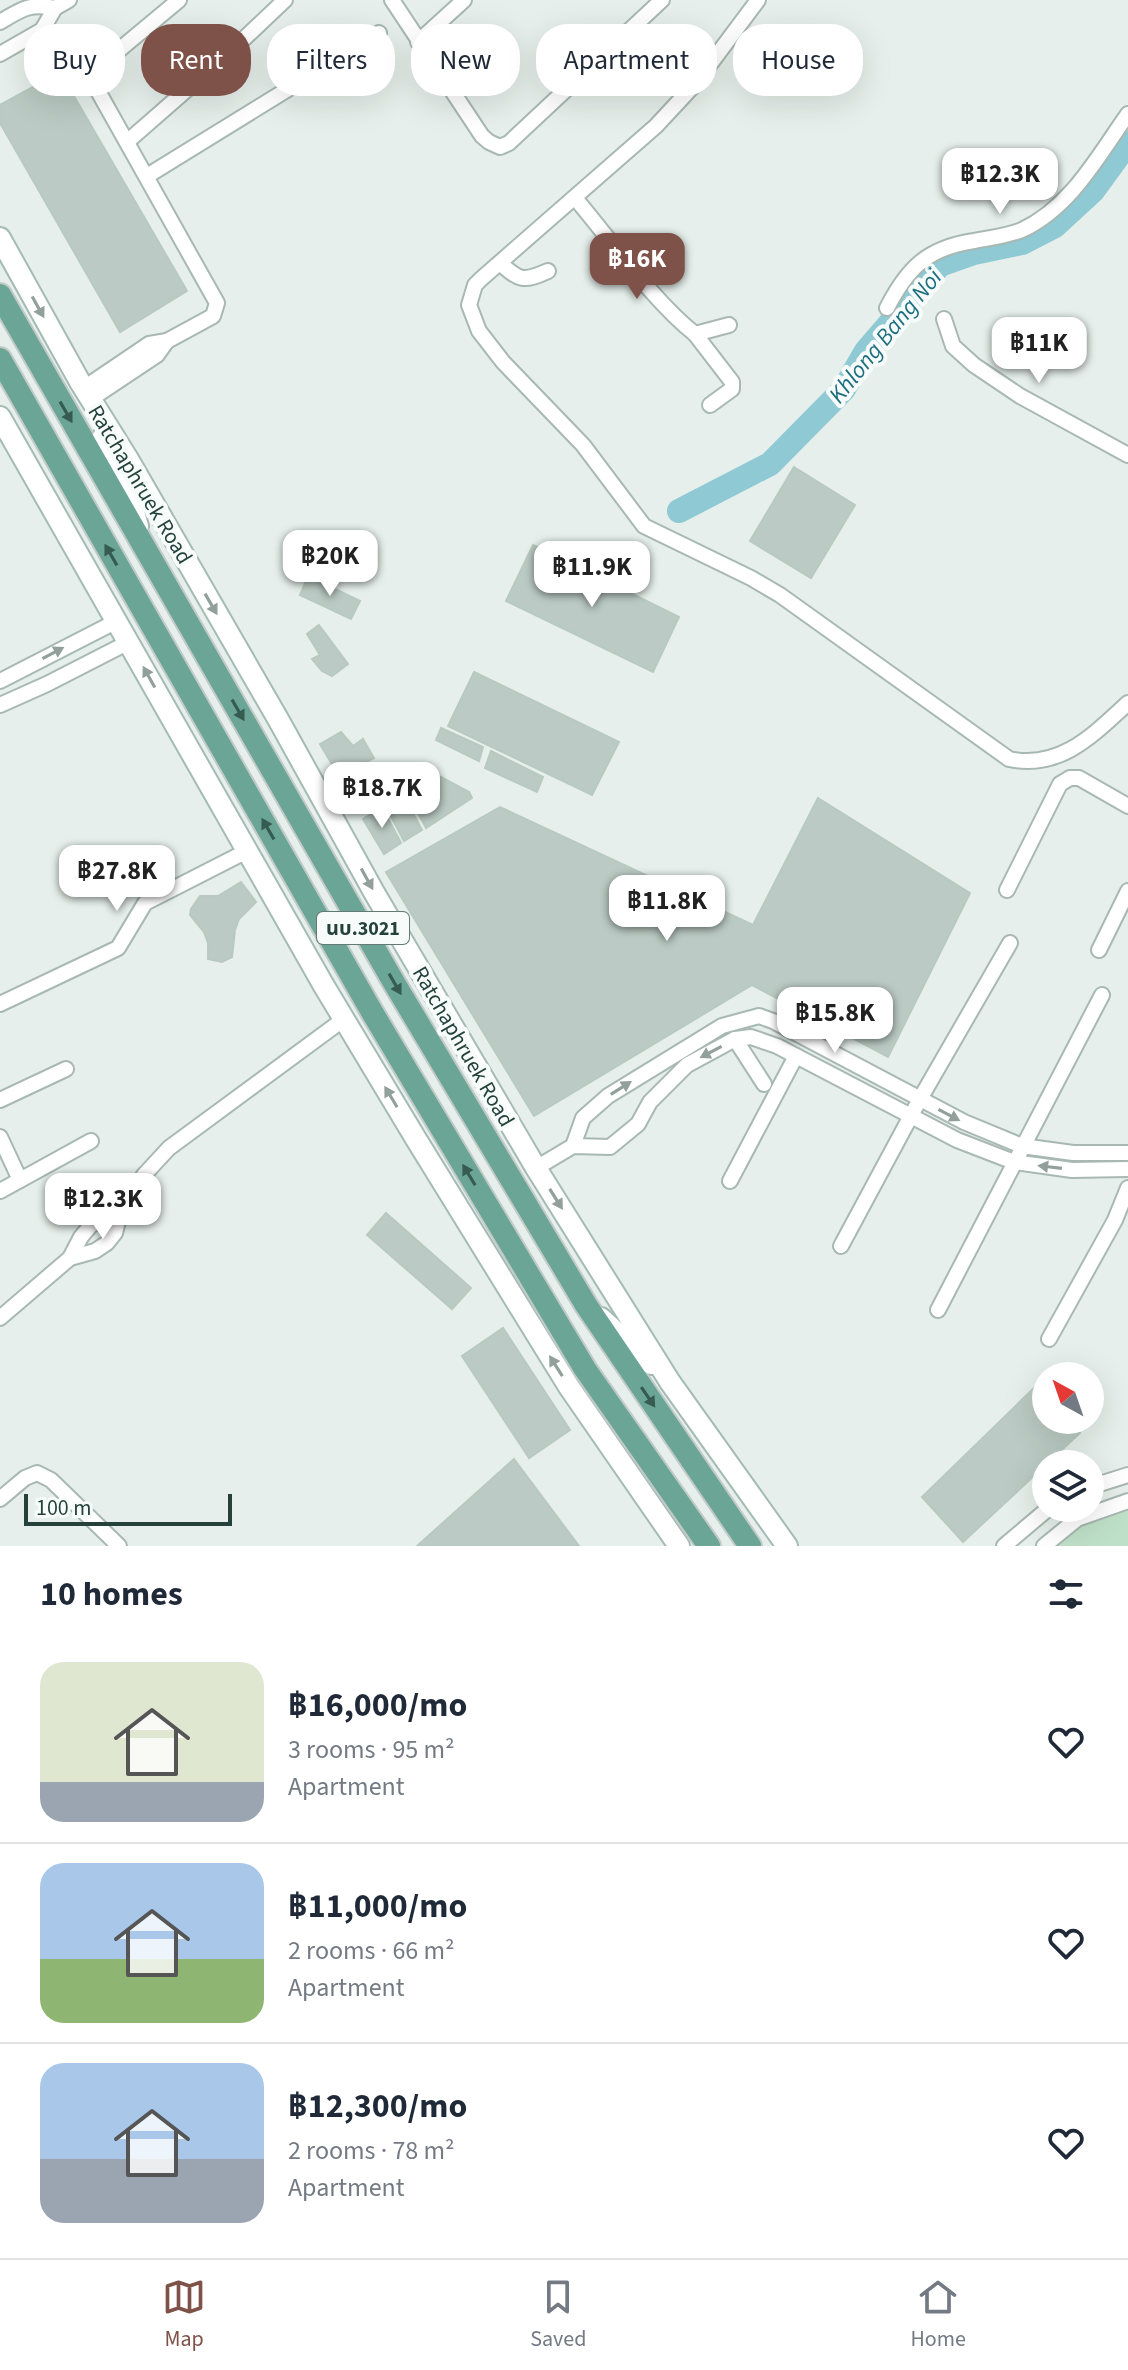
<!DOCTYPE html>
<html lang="en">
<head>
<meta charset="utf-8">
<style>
  :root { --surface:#fff; --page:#f6f6f7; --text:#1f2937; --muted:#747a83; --line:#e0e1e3; --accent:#7f5249 }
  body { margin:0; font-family:"Source Sans 3","Noto Sans Thai",sans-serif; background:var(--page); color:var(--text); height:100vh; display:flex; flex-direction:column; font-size:30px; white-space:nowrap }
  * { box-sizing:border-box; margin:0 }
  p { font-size:26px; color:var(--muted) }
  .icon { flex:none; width:44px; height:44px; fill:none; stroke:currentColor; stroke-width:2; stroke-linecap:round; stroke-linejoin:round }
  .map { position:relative; height:1546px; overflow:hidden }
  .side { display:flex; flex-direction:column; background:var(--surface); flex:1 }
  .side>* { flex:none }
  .hud { position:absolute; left:24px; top:24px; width:1080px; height:72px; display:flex; gap:16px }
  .needle { width:52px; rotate:320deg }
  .controls { position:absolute; left:1032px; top:1362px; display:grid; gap:16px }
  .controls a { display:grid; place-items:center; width:72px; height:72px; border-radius:50%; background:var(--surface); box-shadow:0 8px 32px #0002; font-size:40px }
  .scale { position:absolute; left:24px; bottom:20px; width:208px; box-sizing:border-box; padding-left:8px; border:4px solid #24423a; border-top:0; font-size:22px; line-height:28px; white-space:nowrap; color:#24423a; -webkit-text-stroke:6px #f7fbf9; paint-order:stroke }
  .price { position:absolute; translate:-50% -68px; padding:0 18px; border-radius:16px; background:#fff; color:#222; font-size:26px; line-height:52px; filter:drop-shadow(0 2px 4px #0008) }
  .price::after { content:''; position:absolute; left:50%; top:48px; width:24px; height:18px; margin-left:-12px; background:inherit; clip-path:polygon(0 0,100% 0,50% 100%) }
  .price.current { background:var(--accent); color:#fff }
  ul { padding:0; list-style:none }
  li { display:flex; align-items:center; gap:24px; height:200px; padding:0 40px }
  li+li { border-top:2px solid var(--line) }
  li span { display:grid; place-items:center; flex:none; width:224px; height:160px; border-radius:24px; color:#555 }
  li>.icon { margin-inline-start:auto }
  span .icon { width:96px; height:96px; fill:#fffc; stroke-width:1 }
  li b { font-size:34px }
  h2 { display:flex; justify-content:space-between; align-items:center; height:96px; padding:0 40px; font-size:34px }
  .pill { padding:0 28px; border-radius:32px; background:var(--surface); box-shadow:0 8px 32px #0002; font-size:28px; line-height:72px }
  .pill.current { background:var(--accent); color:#fff }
  .menu { display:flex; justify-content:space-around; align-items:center; height:112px; border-top:2px solid var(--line); background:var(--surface); font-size:22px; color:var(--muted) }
  .menu a { display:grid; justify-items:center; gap:4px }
  .menu .current { color:var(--accent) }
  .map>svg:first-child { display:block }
</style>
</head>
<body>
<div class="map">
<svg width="1128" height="1546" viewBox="0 0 1128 1546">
  <rect width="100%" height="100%" fill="#e6efeb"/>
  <!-- green -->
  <polygon fill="#bfe0c8" points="1128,1501 1128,1546 1044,1546 1077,1519"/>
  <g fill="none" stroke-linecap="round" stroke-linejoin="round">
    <!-- river -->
    <polyline stroke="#8ec9d4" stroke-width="24" points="679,511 770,464 844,389 866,351 940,265 974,253 1022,243 1055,226 1093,191 1128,143"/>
  </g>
  <!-- building -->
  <g fill="#bbcac4" stroke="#b8c9c2" stroke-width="2">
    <polygon points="60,72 187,291 120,332 0,123 0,105"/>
    <polygon points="794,467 855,505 811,578 750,541"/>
    <polygon points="533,545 679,617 653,672 506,601"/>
    <polygon points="308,576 360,601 351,619 300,595"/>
    <polygon points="319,625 348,664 332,676 322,671 312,659 320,655 307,634"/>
    <polygon points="474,672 619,742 592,795 448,726"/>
    <polygon points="441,728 483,747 479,761 436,740"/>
    <polygon points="341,732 353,746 363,739 374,758 339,776 320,744"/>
    <polygon points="491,751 543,777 537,792 485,768"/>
    <polygon points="437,775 469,792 472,798 426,828 408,794"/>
    <polygon points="370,780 379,796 351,811 343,794"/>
    <polygon points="403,795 422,830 404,841 385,805"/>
    <polygon points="818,798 970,893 888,1057 752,985 534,1116 386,872 500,807 753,925"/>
    <polygon points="382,807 401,843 384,854 363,819"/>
    <polygon points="241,882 256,902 239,919 235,930 232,957 222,962 208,959 208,943 204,932 190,915 191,909 200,896 218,896"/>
    <polygon points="386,1213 471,1288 452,1309 367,1235"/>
    <polygon points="503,1328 570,1430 529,1458 462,1356"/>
    <polygon points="1036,1386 1046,1396 1046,1420 1068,1420 1080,1433 963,1542 922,1497"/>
    <polygon points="514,1459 579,1546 417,1546"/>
  </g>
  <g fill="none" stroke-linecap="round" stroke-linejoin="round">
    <!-- street casing -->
    <g stroke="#a8b8b2" stroke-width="18">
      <g id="street">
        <polyline points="392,0 482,136 489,142 500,147 509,143 662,0"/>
        <path d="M758,0l-62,83 -40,43 -175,153 -6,6 -6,20 10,26 24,31 80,83 61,81 107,52 29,17 229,164c51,11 84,-24 119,-56"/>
        <path d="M0,22c22,-13 29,-19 55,-14"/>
        <polyline points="418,42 464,0"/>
        <polyline points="0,54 42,30 55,8 69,0"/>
        <polyline points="128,141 231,51 285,0"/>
        <polyline points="147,176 379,33"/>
        <path d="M575,198c35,41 78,103 120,136l34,-9"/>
        <path d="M500,263c20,18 23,19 48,8"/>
        <path d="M887,308c21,-41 41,-60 87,-67 16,-3 33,-5 48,-11 49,-23 76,-74 106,-116"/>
        <polyline points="944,319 953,346 974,365 1020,396 1128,455"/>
        <polyline points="695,334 732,382 732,389 710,405"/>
        <polyline points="167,341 213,316 217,303 89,75 179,0"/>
        <polyline points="84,388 149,344 167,341 157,355 91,399"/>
        <polyline points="0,681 117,621"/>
        <polyline points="0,705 47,684 129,642"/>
        <polyline points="1007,890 1060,784 1070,778 1079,778 1128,806"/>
        <polyline points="1099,950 1128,891"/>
        <polyline points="0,1004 118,948 145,903 247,851"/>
        <polyline points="735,1039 764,1084"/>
        <polyline points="0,1100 66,1069"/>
        <polyline points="0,1137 20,1180"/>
        <polyline points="573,1146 583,1118 608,1096 722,1026 759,1016 773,1021 964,1122 1022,1146 1073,1153 1128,1153"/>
        <polyline points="536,1168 573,1146 610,1147 638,1124 650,1102 687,1065 735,1039 751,1037 777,1046 957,1140 1014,1162 1072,1170 1128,1169"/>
        <polyline points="730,1181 796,1056"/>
        <polyline points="0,1191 91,1141"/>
        <polyline points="841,1246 920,1099 1010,943"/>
        <polyline points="70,1258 95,1251 107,1243 115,1233 121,1210 144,1175 169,1148 344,1019"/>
        <polyline points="938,1310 1102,995"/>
        <polyline points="0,1318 70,1258 81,1237 91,1225 121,1210"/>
        <polyline points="1049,1339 1115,1220 1128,1188"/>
        <polyline points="1090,1487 1128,1475"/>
        <polyline points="0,1499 25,1478 37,1473 51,1480 119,1546"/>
        <polyline points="1004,1546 1049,1508"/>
        <polyline points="1044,1546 1077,1519 1128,1501"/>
      </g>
    </g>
    <!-- secondary casing -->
    <g stroke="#a4bbb3" stroke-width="24">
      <g id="secondary">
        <polyline points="0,238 80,382 128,459 278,719 375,894 536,1168 670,1382 787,1546"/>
        <polyline points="0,417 324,986 416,1139 569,1387 679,1546"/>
        <polyline points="102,438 131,502 138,526"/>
        <polyline points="601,1318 651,1364"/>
      </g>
    </g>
    <!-- primary casing -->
    <g stroke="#c2cac8" stroke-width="26">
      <g id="primary">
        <polyline points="0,295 393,981 586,1305 750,1546"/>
        <polyline points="0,359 372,1012 585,1369 709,1546"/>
      </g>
    </g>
    <!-- street -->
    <use href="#street" stroke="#fff" stroke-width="14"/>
    <!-- secondary -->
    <use href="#secondary" stroke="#fff" stroke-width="20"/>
    <!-- primary -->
    <use href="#primary" stroke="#6aa596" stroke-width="22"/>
  </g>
  <!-- one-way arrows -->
  <defs><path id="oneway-solid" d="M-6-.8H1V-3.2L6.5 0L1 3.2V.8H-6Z" transform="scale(2)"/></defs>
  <g fill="#92a09c">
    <use href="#oneway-solid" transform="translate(38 307) rotate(61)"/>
    <use href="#oneway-solid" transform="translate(211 604) rotate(60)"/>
    <use href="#oneway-solid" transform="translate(53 653) rotate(-28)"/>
    <use href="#oneway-solid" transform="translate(149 677) rotate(-119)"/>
    <use href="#oneway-solid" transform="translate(367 879) rotate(61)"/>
    <use href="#oneway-solid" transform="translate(711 1052) rotate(152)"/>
    <use href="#oneway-solid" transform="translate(621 1088) rotate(-32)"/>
    <use href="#oneway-solid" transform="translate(391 1097) rotate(-121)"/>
    <use href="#oneway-solid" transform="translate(949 1115) rotate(28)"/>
    <use href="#oneway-solid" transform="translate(1050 1167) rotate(-173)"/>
    <use href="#oneway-solid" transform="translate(556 1199) rotate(58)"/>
    <use href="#oneway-solid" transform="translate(556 1366) rotate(-122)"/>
  </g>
  <g fill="#365b51">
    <use href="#oneway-solid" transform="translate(66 412) rotate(60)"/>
    <use href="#oneway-solid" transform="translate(111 555) rotate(-120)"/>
    <use href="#oneway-solid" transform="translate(238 710) rotate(60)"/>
    <use href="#oneway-solid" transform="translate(268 829) rotate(-120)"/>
    <use href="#oneway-solid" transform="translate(395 984) rotate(60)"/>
    <use href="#oneway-solid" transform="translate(469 1175) rotate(-121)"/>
    <use href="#oneway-solid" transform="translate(648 1397) rotate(56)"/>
  </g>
  <g text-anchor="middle" stroke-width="8" stroke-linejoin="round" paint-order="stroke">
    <!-- shield labels -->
    <rect fill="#f7fbf9" stroke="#637a73" stroke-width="2" x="317" y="912" width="92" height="32" rx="6"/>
    <g font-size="20" font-weight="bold" fill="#24423a">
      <text x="363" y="935">นบ.3021</text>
    </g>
    <!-- street labels -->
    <g font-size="22" fill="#24423a" stroke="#f7fbf9">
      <text transform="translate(141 484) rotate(59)" y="8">Ratchaphruek Road</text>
      <text transform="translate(464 1046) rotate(60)" y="8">Ratchaphruek Road</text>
    </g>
    <!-- water labels -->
    <g font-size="24" font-style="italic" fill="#1c6f80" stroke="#f7fbf9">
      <text transform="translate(885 336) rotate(-51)" y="8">Khlong Bang Noi</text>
    </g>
  </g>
</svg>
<div class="controls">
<a><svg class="needle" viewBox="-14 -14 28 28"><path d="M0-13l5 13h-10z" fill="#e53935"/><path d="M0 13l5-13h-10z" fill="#747a83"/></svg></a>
<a><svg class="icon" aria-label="layers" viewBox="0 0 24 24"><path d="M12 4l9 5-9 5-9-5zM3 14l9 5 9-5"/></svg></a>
</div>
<div class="scale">100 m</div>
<b class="price" style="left:1000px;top:216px">฿12.3K</b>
<b class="price current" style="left:637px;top:301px">฿16K</b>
<b class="price" style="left:1039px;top:385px">฿11K</b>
<b class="price" style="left:330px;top:598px">฿20K</b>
<b class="price" style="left:592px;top:609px">฿11.9K</b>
<b class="price" style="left:382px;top:830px">฿18.7K</b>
<b class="price" style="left:117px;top:913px">฿27.8K</b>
<b class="price" style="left:667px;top:943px">฿11.8K</b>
<b class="price" style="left:835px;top:1055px">฿15.8K</b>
<b class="price" style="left:103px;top:1241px">฿12.3K</b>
<div class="hud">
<a class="pill">Buy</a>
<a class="pill current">Rent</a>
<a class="pill">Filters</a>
<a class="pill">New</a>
<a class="pill">Apartment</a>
<a class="pill">House</a>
</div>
</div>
<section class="side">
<h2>10 homes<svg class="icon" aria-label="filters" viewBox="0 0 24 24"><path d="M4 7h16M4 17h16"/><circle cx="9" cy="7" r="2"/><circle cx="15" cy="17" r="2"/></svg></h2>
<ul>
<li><span style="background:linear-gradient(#dfe7d0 75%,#9aa5b1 0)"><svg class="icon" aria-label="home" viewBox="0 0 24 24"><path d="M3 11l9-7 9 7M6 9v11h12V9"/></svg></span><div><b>฿16,000/mo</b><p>3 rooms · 95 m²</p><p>Apartment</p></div><svg class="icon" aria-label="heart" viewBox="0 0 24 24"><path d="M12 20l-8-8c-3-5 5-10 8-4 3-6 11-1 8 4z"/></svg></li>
<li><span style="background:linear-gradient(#a9c7e8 60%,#8fb573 0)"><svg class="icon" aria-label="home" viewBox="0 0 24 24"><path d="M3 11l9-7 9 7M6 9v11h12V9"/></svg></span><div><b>฿11,000/mo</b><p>2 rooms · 66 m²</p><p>Apartment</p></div><svg class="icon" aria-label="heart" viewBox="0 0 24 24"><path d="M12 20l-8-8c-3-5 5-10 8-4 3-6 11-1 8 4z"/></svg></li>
<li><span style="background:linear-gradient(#a9c7e8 60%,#9aa5b1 0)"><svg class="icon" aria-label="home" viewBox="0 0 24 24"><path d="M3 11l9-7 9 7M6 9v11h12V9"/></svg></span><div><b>฿12,300/mo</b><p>2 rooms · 78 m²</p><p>Apartment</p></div><svg class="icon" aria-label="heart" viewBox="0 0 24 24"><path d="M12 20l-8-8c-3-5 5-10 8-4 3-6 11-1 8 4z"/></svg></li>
</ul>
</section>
<nav class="menu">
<a class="current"><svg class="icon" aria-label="map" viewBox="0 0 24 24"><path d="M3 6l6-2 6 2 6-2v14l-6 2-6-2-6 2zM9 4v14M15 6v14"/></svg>Map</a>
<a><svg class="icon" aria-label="saved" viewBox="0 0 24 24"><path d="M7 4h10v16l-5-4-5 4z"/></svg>Saved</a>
<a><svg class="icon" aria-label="home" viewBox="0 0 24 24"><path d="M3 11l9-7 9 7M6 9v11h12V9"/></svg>Home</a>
</nav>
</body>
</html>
